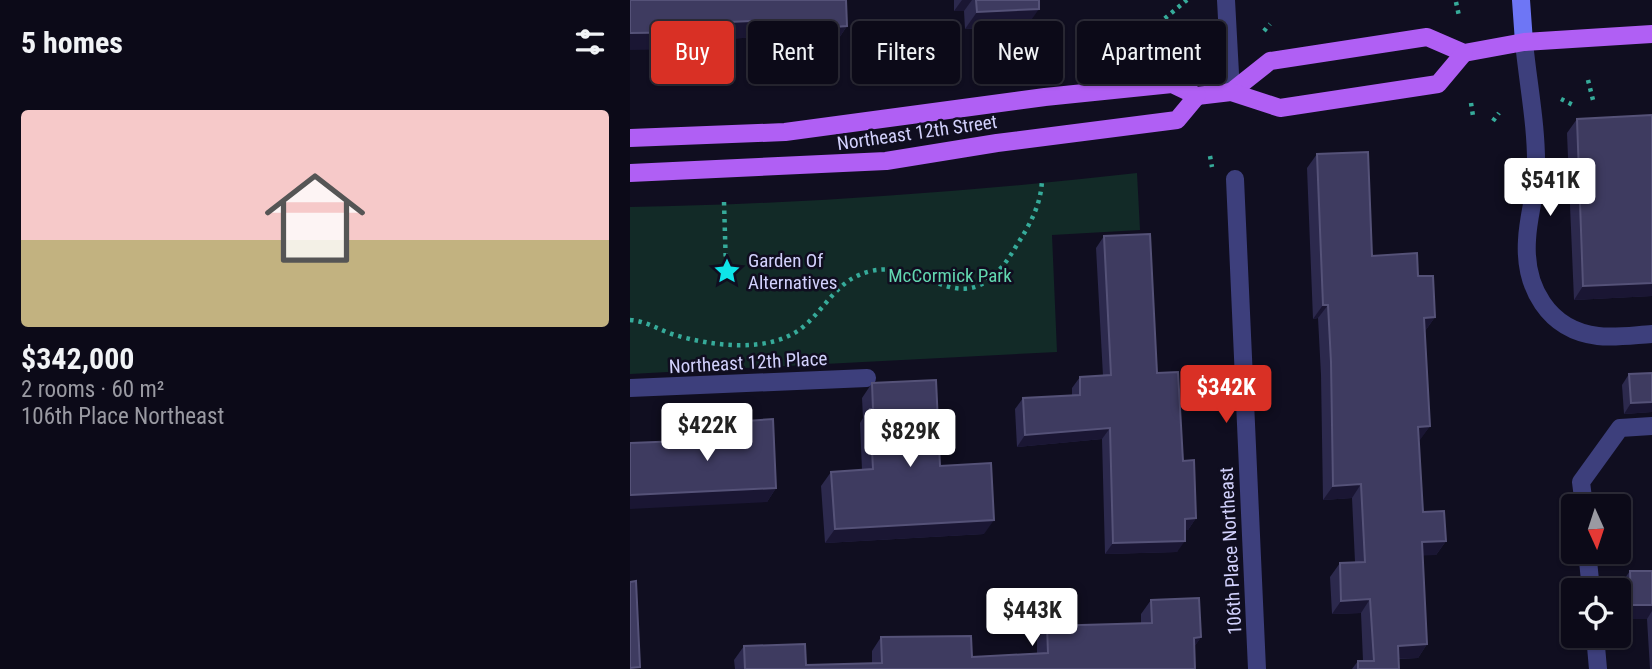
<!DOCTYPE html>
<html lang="en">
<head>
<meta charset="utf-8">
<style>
  :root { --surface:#0c0a18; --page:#1a1825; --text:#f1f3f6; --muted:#9a9aa2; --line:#2c2b37; --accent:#d93025 }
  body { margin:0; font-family:"Roboto Condensed",sans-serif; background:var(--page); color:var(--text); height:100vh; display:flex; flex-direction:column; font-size:26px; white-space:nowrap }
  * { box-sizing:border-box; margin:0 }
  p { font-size:23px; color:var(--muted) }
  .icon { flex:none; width:38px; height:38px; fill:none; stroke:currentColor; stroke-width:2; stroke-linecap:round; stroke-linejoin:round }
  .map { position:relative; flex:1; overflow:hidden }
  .panel { display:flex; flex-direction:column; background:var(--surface); width:630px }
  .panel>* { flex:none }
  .guide { position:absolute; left:21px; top:21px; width:665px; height:63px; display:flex; gap:14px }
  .needle { width:46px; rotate:177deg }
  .controls { position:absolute; left:931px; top:494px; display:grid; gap:14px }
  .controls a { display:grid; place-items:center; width:70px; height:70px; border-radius:7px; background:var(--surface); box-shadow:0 2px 5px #0004,0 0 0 2px var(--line); font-size:35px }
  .price { position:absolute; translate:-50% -60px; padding:0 16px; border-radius:7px; background:#fff; color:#222; font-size:23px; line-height:46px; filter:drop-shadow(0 2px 4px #0008) }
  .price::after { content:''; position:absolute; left:50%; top:42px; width:21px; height:16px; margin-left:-10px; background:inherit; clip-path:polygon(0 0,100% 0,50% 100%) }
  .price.current { background:var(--accent); color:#fff }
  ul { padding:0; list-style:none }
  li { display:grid; align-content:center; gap:14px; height:371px; padding:0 21px }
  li+li { border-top:2px solid var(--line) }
  li span { display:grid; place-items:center; height:217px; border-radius:7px; color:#555 }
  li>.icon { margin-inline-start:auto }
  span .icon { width:126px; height:126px; fill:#fffc; stroke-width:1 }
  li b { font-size:30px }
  h2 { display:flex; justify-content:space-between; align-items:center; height:84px; padding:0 21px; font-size:30px }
  .chip { padding:0 24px; border-radius:7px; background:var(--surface); box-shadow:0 2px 5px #0004,0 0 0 2px var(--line); font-size:24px; line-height:63px }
  .chip.current { background:var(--accent); color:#fff }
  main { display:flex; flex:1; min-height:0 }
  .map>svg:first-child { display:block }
</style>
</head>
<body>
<main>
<section class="panel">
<h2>5 homes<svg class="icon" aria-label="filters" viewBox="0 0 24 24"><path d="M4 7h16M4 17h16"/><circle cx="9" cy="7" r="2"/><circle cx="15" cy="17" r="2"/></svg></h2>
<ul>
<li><span style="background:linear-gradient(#f6c9c9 60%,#c2b280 0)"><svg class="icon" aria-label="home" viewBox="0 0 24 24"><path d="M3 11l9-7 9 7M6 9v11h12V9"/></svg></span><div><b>$342,000</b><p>2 rooms · 60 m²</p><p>106th Place Northeast</p></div></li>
</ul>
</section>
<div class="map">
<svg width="1022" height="669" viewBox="0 0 1022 669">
  <rect width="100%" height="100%" fill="#100e20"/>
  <!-- green -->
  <path fill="#122a27" d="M507,173l3,57 -88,5 5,117 -427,22v-167c170,-3 338,-15 507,-34z"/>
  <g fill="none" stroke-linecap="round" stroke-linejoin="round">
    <!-- path -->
    <g stroke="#36ab9a" stroke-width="4.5" stroke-dasharray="3.5 5" stroke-linecap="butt">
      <polyline points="826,2 829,16"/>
      <polyline points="634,31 640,24"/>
      <polyline points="515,53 513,26 528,24 557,0"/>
      <polyline points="958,80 964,104"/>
      <polyline points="931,99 943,105"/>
      <polyline points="841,103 843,116"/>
      <polyline points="863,121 869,113"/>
      <polyline points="580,156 582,167"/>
      <polyline points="94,202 96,268"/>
      <path d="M0,320c16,1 29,10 45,15 37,11 95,19 128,-8 25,-21 34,-48 68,-56 59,-13 94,61 144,-23 14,-22 26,-42 27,-68"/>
    </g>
    <!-- lane -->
    <g stroke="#3d3f7c" stroke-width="18">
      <polyline points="0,388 237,378"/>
      <polyline points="954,506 951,482 990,428 1022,426"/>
      <polyline points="957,551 961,590"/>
      <polyline points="965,635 968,669"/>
    </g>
    <!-- street -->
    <g stroke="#3d3f7c" stroke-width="18">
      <polyline points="596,0 601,92"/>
      <path d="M894,42c4,42 13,85 12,128 0,24 -8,46 -9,70 -3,47 21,90 71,96 17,2 37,-1 54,-2"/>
      <polyline points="605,179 627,669"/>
    </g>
    <!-- secondary -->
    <polyline stroke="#6e76f5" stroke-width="18" points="891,0 894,42"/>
    <!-- primary -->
    <g stroke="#b05ff4" stroke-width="18">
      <polyline points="601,92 640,61 797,37 834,53 894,42 1022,34"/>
      <polyline points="0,138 155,132 415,97 542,84 567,96 601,92 650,108 808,84 834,53"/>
      <polyline points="0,173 256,161 367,143 547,120 567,96"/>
    </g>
  </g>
  <!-- wall -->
  <g fill="#2c294d">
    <polygon points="0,0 217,26 205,44 135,48 134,37 70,40 63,49"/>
    <polygon points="324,0 410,0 397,26 335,29 334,11 324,11"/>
    <polygon points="1022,115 1022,296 944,300 937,133 947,119"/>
    <polygon points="687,154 742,256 788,276 805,317 795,331 800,426 789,440 793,512 816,541 806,555 793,555 797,644 788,658 769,659 769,669 722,669 728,661 733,661 731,613 702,614 700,577 710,563 725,562 722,498 693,500 691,375 688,318 683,319 677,168"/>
    <polygon points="474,236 527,373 553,461 566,518 558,530 555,530 547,552 475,554 472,439 387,447 385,409 393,398 442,395 442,388 450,377 473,376 466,248"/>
    <polygon points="999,374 1022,412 994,414 992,385"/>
    <polygon points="242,383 310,466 354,534 195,543 191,486 201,472 232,470 230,423 233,418 232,398"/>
    <polygon points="102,422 146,488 137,502 92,440 92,436"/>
    <polygon points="1000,571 1022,571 1022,669 1020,669 1017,619 991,619 990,585"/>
    <polygon points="521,600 571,637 564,647 565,669 105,669 104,660 114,646 176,665 242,663 242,651 251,637 342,657 407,653 407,640 417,626 511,624 511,614"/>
  </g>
  <!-- shaded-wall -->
  <g fill="#1a1633">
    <polygon points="332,0 342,0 334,11 324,11"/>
    <polygon points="409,9 397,26 335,29 347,12"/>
    <polygon points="146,20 134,37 70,40 63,49 0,50 0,33 74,23"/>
    <polygon points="217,26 205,44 135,48 147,31"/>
    <polygon points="1022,283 1022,296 944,300 953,286"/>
    <polygon points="693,305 698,305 688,318 683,319"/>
    <polygon points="805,317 795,331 794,318"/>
    <polygon points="1022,402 1022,412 994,414 1001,403"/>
    <polygon points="800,426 790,440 779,440 788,427"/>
    <polygon points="480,428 472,439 387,447 395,435"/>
    <polygon points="731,484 722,498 693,500 703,486"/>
    <polygon points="146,488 137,502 0,509 0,495"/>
    <polygon points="566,518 558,530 547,530 555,519"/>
    <polygon points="364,520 354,534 195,543 205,529"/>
    <polygon points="555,541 547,552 475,554 483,543"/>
    <polygon points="816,541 806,555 783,556 792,542"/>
    <polygon points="740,599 731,613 702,614 711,601"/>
    <polygon points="1001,605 1022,605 1022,611 1017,619 991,619"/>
    <polygon points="571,637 561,651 564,638"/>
    <polygon points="797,644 788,658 759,659 768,646"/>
  </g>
  <!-- building -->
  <g fill="#3e3b60" stroke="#555278" stroke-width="2">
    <polygon points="0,0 216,0 217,26 147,31 146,20 74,23 75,32 0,33"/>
    <polygon points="346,0 409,0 409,9 347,12"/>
    <polygon points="1022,115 1022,283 953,286 947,119"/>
    <polygon points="738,152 742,256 787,253 788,276 803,276 805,317 794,318 800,426 788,427 793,512 814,511 816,541 792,542 797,644 768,646 769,669 728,669 728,661 744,661 740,599 711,601 710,563 735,562 731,484 703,486 701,362 698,305 693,305 687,154"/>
    <polygon points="520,234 527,373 548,372 553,461 564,460 566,518 555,519 555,541 483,543 480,428 395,435 393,398 450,395 450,377 481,375 474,236"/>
    <polygon points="1022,373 1022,402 1001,403 999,374"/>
    <polygon points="306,380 310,466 361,463 364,520 205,529 201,472 243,469 240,409 243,409 242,383"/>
    <polygon points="143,419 146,488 0,495 0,443 103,439 102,422"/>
    <polygon points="1000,571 1022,571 1022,605 1001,605"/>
    <polygon points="6,581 10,667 0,668 0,582"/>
    <polygon points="569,598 571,637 564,638 565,669 115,669 114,646 175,644 176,665 252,663 251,637 341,636 342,657 418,653 417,626 522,623 521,600"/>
  </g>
  <!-- icons -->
  <defs>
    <g id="sight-bare" transform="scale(2.1)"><path d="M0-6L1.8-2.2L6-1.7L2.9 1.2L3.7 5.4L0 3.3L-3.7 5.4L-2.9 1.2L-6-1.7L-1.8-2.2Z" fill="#0fe5e9" stroke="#100e20" stroke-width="2.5" paint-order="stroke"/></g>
  </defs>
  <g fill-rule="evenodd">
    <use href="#sight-bare" x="97" y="271"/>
  </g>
  <g text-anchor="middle" stroke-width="5" stroke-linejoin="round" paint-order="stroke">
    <!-- street labels -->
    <g font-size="19" fill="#d2d1fc" stroke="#100e20">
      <text transform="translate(287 132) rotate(-8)" y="7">Northeast 12th Street</text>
      <text transform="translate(118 362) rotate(-3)" y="7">Northeast 12th Place</text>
      <text transform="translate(600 551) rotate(-93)" y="7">106th Place Northeast</text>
    </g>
    <!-- poi labels -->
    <g font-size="19" fill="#d2d1fc" stroke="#100e20" text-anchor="start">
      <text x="118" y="267">Garden Of<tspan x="118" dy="22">Alternatives</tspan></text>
    </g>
    <!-- park labels -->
    <g font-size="19" fill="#62d7b0" stroke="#100e20">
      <text x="320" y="282">McCormick Park</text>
    </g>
  </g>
</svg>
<div class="controls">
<a><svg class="needle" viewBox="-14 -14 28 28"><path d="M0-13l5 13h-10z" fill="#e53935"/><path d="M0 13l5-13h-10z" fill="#9a9aa2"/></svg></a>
<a><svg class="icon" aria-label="locate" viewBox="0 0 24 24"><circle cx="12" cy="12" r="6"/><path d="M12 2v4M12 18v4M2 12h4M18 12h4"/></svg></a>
</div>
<b class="price" style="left:920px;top:218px">$541K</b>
<b class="price current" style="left:596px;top:425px">$342K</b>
<b class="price" style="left:77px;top:463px">$422K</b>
<b class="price" style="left:280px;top:469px">$829K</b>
<b class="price" style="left:402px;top:648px">$443K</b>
<div class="guide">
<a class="chip current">Buy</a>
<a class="chip">Rent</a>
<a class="chip">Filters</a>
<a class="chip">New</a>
<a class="chip">Apartment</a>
</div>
</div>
</main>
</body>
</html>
